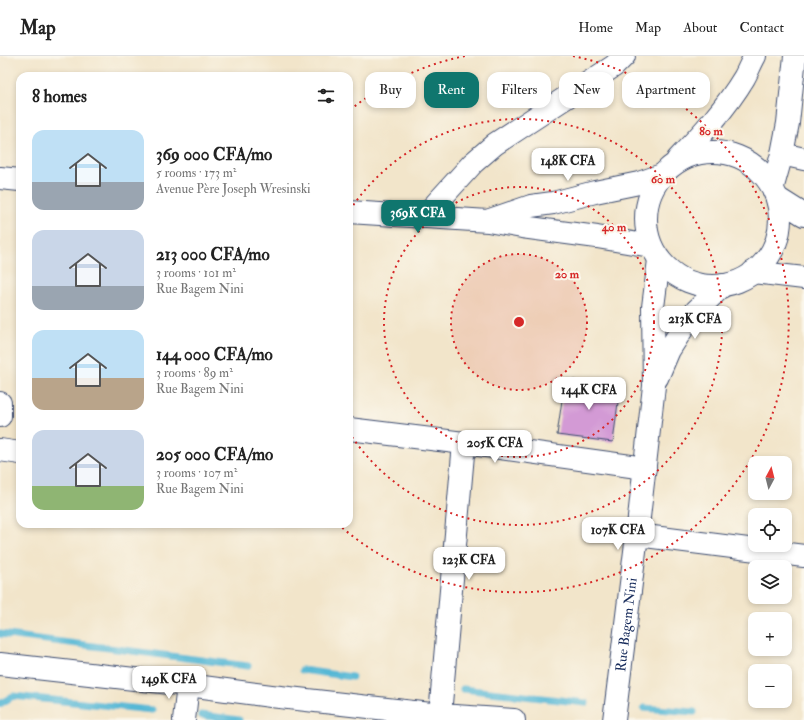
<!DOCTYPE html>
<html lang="en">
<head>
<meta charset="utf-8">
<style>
  :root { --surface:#fff; --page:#f6f6f6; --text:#222; --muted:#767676; --line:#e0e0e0; --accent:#0f766e }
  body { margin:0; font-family:"IM FELL Double Pica",serif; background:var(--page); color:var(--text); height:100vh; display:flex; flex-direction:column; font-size:15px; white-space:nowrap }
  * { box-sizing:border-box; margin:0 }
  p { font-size:13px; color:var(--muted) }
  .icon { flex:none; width:22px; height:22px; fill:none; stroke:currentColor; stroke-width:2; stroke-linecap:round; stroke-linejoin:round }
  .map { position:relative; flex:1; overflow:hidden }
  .side { position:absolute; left:16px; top:16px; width:337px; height:456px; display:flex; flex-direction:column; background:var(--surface); border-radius:12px; box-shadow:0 2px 6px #0003 }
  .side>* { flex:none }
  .guide { position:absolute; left:365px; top:16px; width:379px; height:36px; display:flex; gap:8px }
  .needle { width:26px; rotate:7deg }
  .fabs { position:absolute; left:748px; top:400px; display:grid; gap:8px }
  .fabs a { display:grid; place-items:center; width:44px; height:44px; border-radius:8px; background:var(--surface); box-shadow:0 2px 6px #0003; font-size:20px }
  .price { position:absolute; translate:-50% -34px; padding:0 9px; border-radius:8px; background:#fff; color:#222; font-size:13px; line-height:26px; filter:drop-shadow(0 1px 2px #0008) }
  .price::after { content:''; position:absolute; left:50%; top:24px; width:12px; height:9px; margin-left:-6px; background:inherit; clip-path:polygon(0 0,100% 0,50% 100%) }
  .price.selected { background:var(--accent); color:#fff }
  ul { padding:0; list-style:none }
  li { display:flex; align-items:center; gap:12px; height:100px; padding:0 16px }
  li span { display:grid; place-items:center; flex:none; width:112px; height:80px; border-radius:12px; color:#555 }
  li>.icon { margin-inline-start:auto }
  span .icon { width:48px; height:48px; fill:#fffc; stroke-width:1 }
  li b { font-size:17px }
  h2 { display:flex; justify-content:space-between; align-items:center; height:48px; padding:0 16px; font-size:17px }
  .chip { padding:0 14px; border-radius:12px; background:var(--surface); box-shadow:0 2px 6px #0003; font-size:14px; line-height:36px }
  .chip.selected { background:var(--accent); color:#fff }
  header { display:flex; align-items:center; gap:24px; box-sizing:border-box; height:56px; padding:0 20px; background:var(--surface); border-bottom:1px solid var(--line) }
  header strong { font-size:19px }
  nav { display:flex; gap:22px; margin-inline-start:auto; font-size:14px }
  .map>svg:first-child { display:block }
</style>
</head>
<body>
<header>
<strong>Map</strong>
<nav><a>Home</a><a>Map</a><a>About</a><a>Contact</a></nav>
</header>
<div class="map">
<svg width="804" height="664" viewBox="0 0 804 664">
  <rect width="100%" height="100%" fill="#fbf7ec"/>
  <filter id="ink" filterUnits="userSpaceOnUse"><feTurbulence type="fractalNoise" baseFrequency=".025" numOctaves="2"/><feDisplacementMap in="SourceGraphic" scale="8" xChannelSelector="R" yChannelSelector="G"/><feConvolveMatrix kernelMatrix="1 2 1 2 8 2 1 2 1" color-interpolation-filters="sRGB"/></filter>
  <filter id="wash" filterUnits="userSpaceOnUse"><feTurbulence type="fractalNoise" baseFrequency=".012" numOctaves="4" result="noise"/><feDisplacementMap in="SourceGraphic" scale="16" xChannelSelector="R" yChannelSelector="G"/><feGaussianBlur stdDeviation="0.9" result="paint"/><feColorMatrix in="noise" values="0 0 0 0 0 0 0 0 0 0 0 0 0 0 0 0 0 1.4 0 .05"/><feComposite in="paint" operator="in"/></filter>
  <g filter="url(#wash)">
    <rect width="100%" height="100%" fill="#f2e5ca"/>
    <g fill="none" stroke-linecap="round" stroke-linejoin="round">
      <!-- stream -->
      <g stroke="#57b8d5" stroke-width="7">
        <polyline points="0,578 248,610"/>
        <polyline points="302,614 352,621"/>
        <polyline points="463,633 586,647"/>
        <polyline points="0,648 13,640 152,654"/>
        <polyline points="644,652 694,656"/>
        <polyline points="201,659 239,664"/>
      </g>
    </g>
    <g id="blocks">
      <!-- building -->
      <polygon fill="#d39ad5" points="565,323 620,330 613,386 557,379"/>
    </g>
  </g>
  <g filter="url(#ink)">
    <use href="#blocks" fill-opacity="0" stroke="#3b4a6e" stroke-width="1"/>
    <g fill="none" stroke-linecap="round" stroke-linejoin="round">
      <!-- minor casing -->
      <g stroke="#3b4a6e" stroke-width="24">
        <g id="minor">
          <circle cx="713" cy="163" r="67"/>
          <polyline points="782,98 804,103"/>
          <path d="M678,103c24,-25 48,-51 66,-81 4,-7 7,-15 11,-22"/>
          <polyline points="0,122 20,124"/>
          <polyline points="773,130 782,98 788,67 795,0"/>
          <polyline points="777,142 804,159"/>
          <polyline points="349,156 488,165 522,171 597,181 651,190"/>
          <polyline points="421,161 433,151 473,107 495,88 614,10 624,0"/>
          <polyline points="490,164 531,150 553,147 595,136 639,127 659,120"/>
          <polyline points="753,216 804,222"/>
          <polyline points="657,322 669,294 683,272 696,255 723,229"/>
          <polyline points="0,347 0,360"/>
          <polyline points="349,373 464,387 645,412"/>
          <polyline points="0,394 20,397"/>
          <polyline points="637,479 804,500"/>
          <polyline points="0,608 188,629 271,640 440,659 514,664"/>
          <polyline points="440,659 464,387"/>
          <polyline points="184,664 188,629"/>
          <path id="s1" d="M614,664l23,-185 17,-149 -1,-79 6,-47"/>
        </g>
      </g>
      <!-- minor -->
      <use href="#minor" stroke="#fff" stroke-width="22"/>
    </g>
  </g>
  <!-- distance rings -->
  <circle cx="519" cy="266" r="68" fill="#d62828" fill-opacity=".12"/>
  <g fill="none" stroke="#d62828" stroke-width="2" stroke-dasharray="2 4">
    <circle cx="519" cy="266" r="68"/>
    <circle cx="519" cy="266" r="135"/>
    <path d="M350 154A203 203 0 1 1 350 378"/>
    <path d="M350 54A271 271 0 0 1 465 0M573 0A271 271 0 1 1 339 469"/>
  </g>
  <g text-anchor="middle" stroke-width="4" stroke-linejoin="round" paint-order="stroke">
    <!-- street labels -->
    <g font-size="14" fill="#1b2f5e" stroke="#fbf7ec">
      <text dy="5" stroke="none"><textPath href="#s1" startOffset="96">Rue Bagem Nini</textPath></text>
    </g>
  </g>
  <circle cx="519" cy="266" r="6" fill="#d62828" stroke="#fbf7ec" stroke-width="2"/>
  <g font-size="12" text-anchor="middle" font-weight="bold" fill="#d62828" stroke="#fbf7ec" stroke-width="4" stroke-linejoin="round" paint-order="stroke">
    <text x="711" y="79">80 m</text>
    <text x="663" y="127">60 m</text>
    <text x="614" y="175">40 m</text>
    <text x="567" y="222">20 m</text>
  </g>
</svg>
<div class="fabs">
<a><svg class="needle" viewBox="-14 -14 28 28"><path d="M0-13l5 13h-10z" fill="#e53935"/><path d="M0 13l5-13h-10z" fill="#767676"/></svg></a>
<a><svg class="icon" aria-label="locate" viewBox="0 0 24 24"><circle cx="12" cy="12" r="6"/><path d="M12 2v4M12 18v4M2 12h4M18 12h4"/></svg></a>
<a><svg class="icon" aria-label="layers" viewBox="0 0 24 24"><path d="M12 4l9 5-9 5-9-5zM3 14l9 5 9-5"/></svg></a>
<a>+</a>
<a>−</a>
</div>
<b class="price" style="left:568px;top:126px">148K CFA</b>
<b class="price selected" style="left:418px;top:178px">369K CFA</b>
<b class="price" style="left:695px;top:284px">213K CFA</b>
<b class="price" style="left:589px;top:355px">144K CFA</b>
<b class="price" style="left:495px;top:408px">205K CFA</b>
<b class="price" style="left:618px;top:495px">107K CFA</b>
<b class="price" style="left:469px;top:525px">123K CFA</b>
<b class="price" style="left:169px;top:644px">149K CFA</b>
<div class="guide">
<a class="chip">Buy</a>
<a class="chip selected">Rent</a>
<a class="chip">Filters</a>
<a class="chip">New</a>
<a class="chip">Apartment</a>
</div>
<section class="side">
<h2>8 homes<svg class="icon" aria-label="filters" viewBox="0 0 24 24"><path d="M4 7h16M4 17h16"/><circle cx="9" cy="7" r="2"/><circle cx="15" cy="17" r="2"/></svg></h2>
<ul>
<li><span style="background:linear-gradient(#bfe0f5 65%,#9aa5b1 0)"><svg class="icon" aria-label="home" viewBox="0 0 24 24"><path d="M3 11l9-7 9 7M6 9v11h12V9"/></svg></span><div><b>369 000 CFA/mo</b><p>5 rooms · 173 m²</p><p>Avenue Père Joseph Wresinski</p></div></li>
<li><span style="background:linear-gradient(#c9d6e8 70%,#9aa5b1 0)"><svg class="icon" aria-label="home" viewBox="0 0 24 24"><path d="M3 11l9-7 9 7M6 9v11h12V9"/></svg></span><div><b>213 000 CFA/mo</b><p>3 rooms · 101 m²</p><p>Rue Bagem Nini</p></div></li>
<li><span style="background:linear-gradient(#bfe0f5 60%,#b9a48a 0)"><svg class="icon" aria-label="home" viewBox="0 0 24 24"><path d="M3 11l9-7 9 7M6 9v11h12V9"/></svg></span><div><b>144 000 CFA/mo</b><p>3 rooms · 89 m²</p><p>Rue Bagem Nini</p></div></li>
<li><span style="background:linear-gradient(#c9d6e8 70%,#8fb573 0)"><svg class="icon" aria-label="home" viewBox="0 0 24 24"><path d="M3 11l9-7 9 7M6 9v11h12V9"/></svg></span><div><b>205 000 CFA/mo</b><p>3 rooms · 107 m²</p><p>Rue Bagem Nini</p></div></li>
</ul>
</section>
</div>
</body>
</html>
